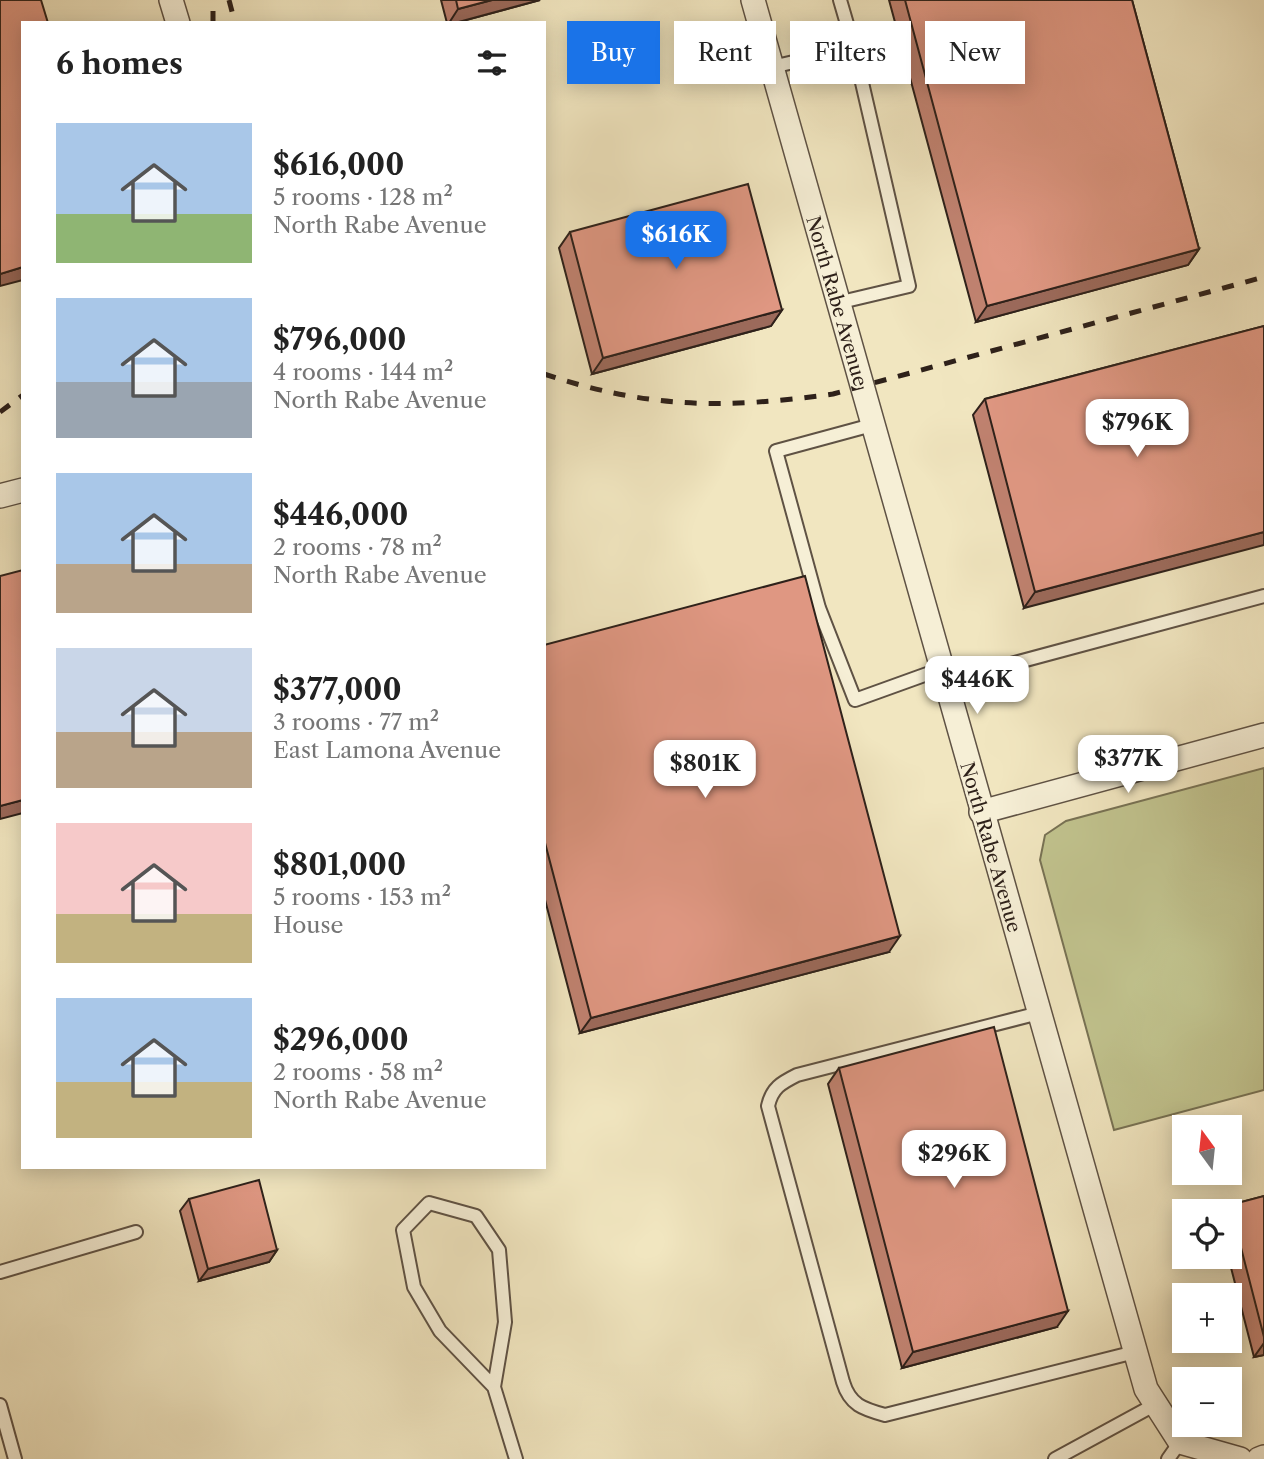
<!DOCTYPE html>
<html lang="en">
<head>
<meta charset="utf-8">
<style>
  :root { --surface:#fff; --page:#f2f2f2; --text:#222; --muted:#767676; --accent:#1a73e8 }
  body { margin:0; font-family:"Libre Caslon Text",serif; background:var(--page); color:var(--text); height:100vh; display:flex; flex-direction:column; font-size:26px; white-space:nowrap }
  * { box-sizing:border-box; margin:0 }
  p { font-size:23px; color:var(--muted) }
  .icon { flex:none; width:38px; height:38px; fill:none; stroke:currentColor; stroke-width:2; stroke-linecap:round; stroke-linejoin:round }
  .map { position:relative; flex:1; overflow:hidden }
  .drawer { position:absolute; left:21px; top:21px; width:525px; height:1148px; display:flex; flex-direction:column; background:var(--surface); border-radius:0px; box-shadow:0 4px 18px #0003 }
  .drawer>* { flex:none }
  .banner { position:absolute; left:567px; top:21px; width:592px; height:63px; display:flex; gap:14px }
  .needle { width:46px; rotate:345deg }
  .fabs { position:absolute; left:1172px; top:1115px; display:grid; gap:14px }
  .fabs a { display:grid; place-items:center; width:70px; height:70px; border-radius:0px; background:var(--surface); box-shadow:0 4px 18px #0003; font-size:35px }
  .price { position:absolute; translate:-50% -60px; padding:0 16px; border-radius:14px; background:#fff; color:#222; font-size:23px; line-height:46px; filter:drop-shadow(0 2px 4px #0008) }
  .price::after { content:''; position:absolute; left:50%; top:42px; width:21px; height:16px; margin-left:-10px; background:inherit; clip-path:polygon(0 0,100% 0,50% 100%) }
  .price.active { background:var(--accent); color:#fff }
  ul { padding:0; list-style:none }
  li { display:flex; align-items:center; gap:21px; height:175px; padding:0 35px }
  li span { display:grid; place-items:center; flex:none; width:196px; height:140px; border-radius:0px; color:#555 }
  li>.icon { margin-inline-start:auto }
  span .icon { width:84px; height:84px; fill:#fffc; stroke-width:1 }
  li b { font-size:30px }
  h2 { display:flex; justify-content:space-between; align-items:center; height:84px; padding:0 35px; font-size:30px }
  .tag { padding:0 24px; border-radius:0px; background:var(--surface); box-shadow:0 4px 18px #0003; font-size:24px; line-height:63px }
  .tag.active { background:var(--accent); color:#fff }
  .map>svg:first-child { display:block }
</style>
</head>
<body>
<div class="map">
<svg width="1264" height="1459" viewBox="0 0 1264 1459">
  <rect width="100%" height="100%" fill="#f1e6c0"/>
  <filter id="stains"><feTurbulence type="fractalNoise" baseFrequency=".00286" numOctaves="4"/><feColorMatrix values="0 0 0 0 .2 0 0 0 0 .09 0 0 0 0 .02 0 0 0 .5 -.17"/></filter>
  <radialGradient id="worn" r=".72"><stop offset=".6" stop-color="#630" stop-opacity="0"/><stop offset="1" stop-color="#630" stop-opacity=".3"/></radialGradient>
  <!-- green -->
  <polygon fill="#c1c38e" stroke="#787254" stroke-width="2" points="1264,768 1264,1090 1114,1130 1040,860 1045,835 1066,821"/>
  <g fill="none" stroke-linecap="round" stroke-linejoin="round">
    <!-- lane casing -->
    <g stroke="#5f5244" stroke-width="16">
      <g id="lane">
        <polyline points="772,67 854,48 840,0"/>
        <polyline points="837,303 909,286 854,48"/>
        <polyline points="872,425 776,451 819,608 855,700 941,669"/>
        <polyline points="944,682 1264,596"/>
        <path d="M1039,1013l-242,62c-16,8 -25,13 -29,31l75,276c7,23 20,27 42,33l250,-63"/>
        <polyline points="0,1272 136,1232"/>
        <polyline points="494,1387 440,1331 414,1287 403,1230 429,1203 476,1216 499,1250 505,1322 494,1387 516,1459"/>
        <polyline points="0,1405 15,1459"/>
        <polyline points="1055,1459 1156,1404"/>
        <polyline points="1168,1459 1180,1442"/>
      </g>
    </g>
    <!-- street casing -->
    <g stroke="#5f5244" stroke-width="26">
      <g id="street">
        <polyline points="171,0 178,23"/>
        <polyline points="753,0 1146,1389 1180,1442 1240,1459"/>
        <polyline points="0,496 23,490"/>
        <polyline points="981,812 1264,735"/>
        <polyline points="1259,1459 1264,1457"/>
      </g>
    </g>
    <!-- lane -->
    <use href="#lane" stroke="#f6efd6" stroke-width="12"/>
    <!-- street -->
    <use href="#street" stroke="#f6efd6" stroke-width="23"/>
    <!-- rail -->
    <g stroke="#2e211a" stroke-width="5" stroke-dasharray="12 12" stroke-linecap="butt">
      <polyline points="229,0 235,23"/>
      <polyline points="213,23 213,0"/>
      <path d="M544,374c106,35 180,35 289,20l431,-117"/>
      <polyline points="0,412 23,395"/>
    </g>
  </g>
  <!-- wall -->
  <g fill="#c08270" stroke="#2e211a" stroke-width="2">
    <polygon points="441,0 540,0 455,23 447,23"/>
    <polygon points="889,0 1132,0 1199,249 1188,265 976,322"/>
    <polygon points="570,232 782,310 771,326 592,374 559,248"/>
    <polygon points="1264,326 1024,608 973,415 985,399"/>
    <polygon points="544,645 889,952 580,1033 544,896"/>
    <polygon points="839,1068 1057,1327 902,1368 828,1084"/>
    <polygon points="1264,1196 1264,1355 1254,1357 1228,1256 1230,1256 1230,1211 1226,1211 1230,1205"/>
    <polygon points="189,1199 277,1250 269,1262 199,1281 180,1211"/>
  </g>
  <!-- shaded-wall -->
  <g fill="#9c6a5b" stroke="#2e211a" stroke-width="2">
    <polygon points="492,0 540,0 455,23 449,23 458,9"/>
    <polygon points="1199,249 1188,265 976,322 987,306"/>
    <polygon points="23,267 23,280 0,286 0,274"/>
    <polygon points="782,310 771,326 592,374 603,358"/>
    <polygon points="1264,532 1264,545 1024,608 1035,592"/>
    <polygon points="23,800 23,813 0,819 0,806"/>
    <polygon points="900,936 889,952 580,1033 591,1018"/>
    <polygon points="277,1250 269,1262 199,1281 208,1269"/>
    <polygon points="1068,1311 1057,1327 902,1368 913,1352"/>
    <polygon points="1264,1343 1264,1355 1254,1357"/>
  </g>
  <!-- building -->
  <g fill="#df9782" stroke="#2e211a" stroke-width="2">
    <polygon points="0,0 41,0 48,23 23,23 23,267 0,274"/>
    <polygon points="456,0 492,0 458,9"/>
    <polygon points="905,0 1132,0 1199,249 987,306"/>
    <polygon points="748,184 782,310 603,358 570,232"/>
    <polygon points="1264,326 1264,532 1035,592 985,399"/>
    <polygon points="23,570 23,800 0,806 0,576"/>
    <polygon points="805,576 900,936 591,1018 544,839 544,645"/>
    <polygon points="994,1027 1068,1311 913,1352 839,1068"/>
    <polygon points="259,1180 277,1250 208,1269 189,1199"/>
    <polygon points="1264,1196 1264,1337 1230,1205"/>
  </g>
  <g text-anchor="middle" stroke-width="5" stroke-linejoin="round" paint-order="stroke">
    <!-- street labels -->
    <g font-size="19" fill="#2e211a" stroke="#f6efd6">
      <text transform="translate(837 301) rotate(74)" y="7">North Rabe Avenue</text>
      <text transform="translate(991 847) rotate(74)" y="7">North Rabe Avenue</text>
    </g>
  </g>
  <rect width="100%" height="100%" filter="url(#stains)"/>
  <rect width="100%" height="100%" fill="url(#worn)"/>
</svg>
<div class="fabs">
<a><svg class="needle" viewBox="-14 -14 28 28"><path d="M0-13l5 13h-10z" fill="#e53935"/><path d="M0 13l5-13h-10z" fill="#767676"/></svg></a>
<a><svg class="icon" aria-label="locate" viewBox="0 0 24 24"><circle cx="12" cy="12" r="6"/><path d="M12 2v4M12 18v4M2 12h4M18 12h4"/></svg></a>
<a>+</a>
<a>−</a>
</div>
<b class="price active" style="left:676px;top:271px">$616K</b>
<b class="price" style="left:1137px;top:459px">$796K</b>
<b class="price" style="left:977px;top:716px">$446K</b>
<b class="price" style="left:1128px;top:795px">$377K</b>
<b class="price" style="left:705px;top:800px">$801K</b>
<b class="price" style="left:954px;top:1190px">$296K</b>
<div class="banner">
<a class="tag active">Buy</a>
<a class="tag">Rent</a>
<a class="tag">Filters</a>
<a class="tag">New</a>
</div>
<section class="drawer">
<h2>6 homes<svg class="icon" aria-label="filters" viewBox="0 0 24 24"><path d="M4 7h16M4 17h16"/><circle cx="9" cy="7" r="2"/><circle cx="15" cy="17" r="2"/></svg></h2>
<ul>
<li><span style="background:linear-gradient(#a9c7e8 65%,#8fb573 0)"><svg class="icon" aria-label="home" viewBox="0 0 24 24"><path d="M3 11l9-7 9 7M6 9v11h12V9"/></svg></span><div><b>$616,000</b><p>5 rooms · 128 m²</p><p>North Rabe Avenue</p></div></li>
<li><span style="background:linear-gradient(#a9c7e8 60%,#9aa5b1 0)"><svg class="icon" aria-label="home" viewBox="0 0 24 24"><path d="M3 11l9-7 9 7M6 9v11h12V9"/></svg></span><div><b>$796,000</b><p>4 rooms · 144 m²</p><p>North Rabe Avenue</p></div></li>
<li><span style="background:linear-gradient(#a9c7e8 65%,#b9a48a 0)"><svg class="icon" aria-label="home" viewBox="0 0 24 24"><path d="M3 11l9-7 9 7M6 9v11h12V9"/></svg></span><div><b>$446,000</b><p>2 rooms · 78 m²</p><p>North Rabe Avenue</p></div></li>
<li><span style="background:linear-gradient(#c9d6e8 60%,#b9a48a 0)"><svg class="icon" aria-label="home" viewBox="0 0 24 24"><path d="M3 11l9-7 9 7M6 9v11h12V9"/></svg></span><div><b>$377,000</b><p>3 rooms · 77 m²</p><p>East Lamona Avenue</p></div></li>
<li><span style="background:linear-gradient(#f6c9c9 65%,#c2b280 0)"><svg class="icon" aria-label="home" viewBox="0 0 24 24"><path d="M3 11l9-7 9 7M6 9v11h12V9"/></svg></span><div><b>$801,000</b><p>5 rooms · 153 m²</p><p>House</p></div></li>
<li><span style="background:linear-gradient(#a9c7e8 60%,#c2b280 0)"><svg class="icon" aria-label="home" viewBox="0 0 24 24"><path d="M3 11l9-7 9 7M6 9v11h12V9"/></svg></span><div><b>$296,000</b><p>2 rooms · 58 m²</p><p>North Rabe Avenue</p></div></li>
</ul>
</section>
</div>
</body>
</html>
